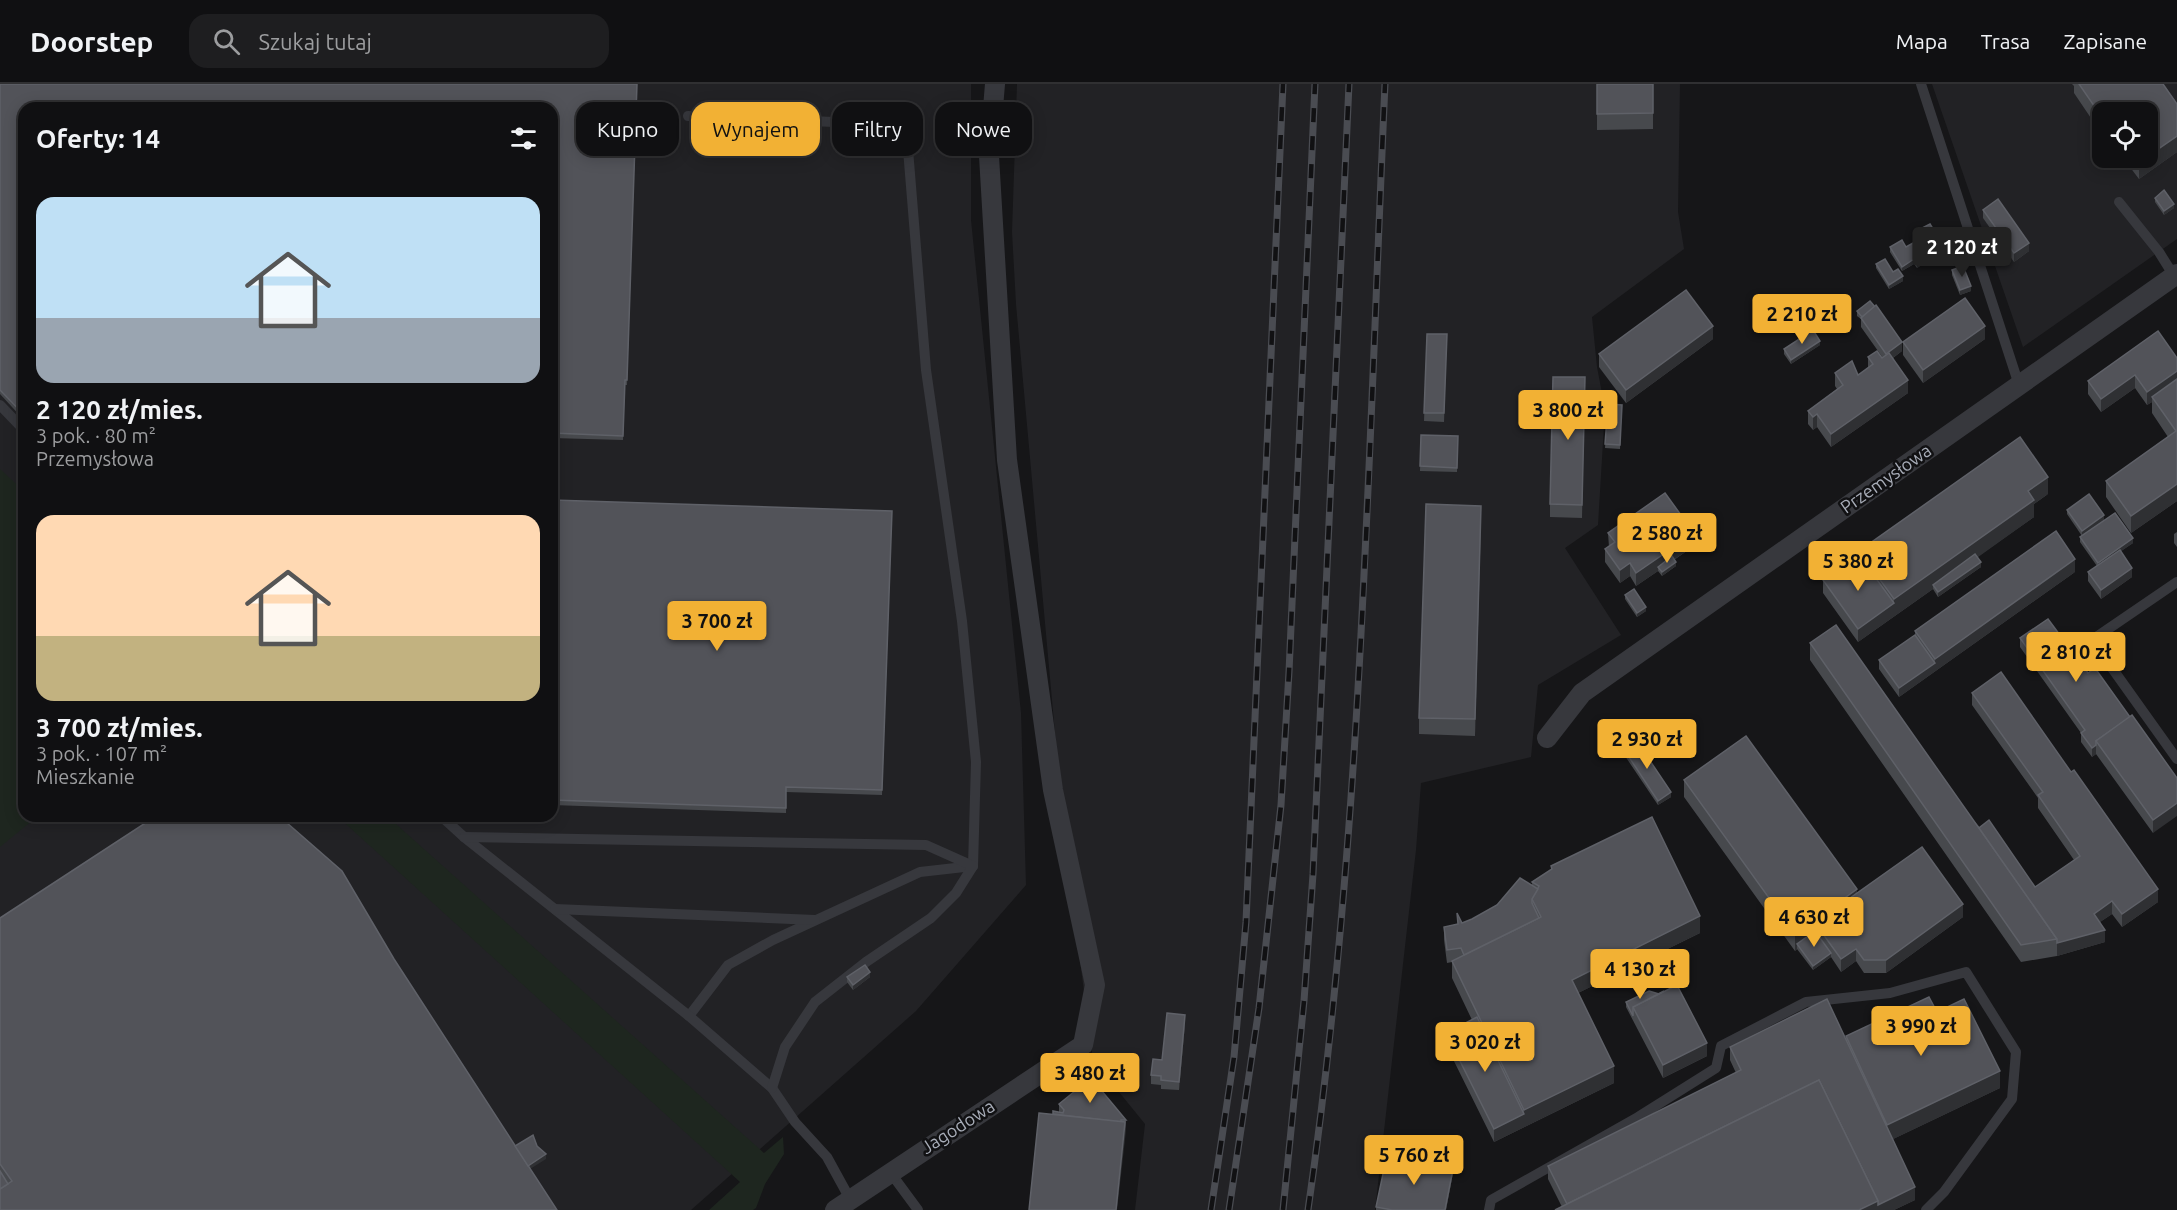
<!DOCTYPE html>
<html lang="pl">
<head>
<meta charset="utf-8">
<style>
  :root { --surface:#101012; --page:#1e1e20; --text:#f1f3f6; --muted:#9c9d9f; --line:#303032; --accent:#f2b134 }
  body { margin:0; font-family:Ubuntu,sans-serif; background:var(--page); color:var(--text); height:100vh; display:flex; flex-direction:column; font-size:22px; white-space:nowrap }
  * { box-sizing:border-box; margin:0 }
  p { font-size:20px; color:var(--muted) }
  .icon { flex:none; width:33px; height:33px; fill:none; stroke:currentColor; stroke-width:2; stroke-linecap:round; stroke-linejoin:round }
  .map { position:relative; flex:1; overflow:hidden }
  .panel { position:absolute; left:18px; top:18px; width:540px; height:720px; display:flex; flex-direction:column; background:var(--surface); border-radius:18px; box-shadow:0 3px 15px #0003,0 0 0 2px var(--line) }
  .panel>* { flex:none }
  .top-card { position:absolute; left:576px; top:18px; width:570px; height:54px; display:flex; gap:12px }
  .tools { position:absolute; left:2092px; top:18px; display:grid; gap:12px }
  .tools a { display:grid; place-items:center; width:66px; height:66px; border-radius:12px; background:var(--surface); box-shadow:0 3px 15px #0003,0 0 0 2px var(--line); font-size:30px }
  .price { position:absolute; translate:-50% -51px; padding:0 14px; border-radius:6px; background:var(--accent); color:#111; font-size:20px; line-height:39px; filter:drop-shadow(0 2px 3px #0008) }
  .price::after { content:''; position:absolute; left:50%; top:36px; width:18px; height:14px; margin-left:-9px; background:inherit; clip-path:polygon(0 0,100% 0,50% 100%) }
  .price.active { background:#222; color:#fff }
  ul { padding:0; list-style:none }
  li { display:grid; align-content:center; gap:12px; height:318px; padding:0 18px }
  li span { display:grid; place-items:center; height:186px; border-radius:18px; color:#555 }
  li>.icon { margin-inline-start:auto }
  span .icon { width:108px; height:108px; fill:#fffc; stroke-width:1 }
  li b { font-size:26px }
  h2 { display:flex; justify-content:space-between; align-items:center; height:72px; padding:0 18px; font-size:26px }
  .tag { padding:0 21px; border-radius:18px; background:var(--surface); box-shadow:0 3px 15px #0003,0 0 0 2px var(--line); font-size:21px; line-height:54px }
  .tag.active { background:var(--accent); color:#111 }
  header { display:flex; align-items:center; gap:36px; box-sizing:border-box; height:84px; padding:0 30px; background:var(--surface); border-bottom:2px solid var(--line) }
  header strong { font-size:28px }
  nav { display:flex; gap:33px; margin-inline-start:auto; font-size:21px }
  .search { width:420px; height:54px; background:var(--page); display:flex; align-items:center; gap:15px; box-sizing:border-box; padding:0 21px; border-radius:18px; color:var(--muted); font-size:22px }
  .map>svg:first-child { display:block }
</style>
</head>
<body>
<header>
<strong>Doorstep</strong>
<div class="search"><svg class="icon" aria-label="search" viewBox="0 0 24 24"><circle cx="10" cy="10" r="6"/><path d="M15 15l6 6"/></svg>Szukaj tutaj</div>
<nav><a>Mapa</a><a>Trasa</a><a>Zapisane</a></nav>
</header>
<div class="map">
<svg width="2177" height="1126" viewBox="0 0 2177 1126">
  <rect width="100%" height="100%" fill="#161618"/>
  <!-- built -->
  <g fill="#222225" fill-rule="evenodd">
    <polygon points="0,0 971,0 971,136 1021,629 1026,801 916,927 691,1126 0,1126 0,749 24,732 552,732 552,24 24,24 24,430 0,410"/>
    <polygon points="1017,0 1680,0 1678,128 1684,165 1592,233 1597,283 1605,325 1598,441 1565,464 1621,551 1538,601 1531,673 1421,699 1416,766 1375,1126 1135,1126 1145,1040 1093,976 1066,770 1016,220 1012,148"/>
    <path d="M1932,0h245v155l-154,108zM2103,28h45v46h-45z"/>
  </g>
  <!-- green -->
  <g fill="#1e261f">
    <polygon points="0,385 24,407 24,732 38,732 0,763"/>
    <polygon points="337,732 387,732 764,1069 783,1053 784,1070 765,1100 756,1124 753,1126 709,1126 740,1098"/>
  </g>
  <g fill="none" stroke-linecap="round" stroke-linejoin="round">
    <!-- lane -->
    <g stroke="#37383d" stroke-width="10">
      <polyline points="1921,0 2019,301"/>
      <polyline points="688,32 906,41 926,286 962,537 976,678 973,782 920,788 773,856 728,881 689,932"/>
      <polyline points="2119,118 2159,168 2174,192"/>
      <polyline points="0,321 24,346"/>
      <polyline points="2177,498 2092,556 2177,675"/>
      <polyline points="441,732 464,753 689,932 772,1004 795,1038 827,1073 850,1115"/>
      <polyline points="464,753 926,761 973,782 956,809 931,834 866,878 815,918 785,963 772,1004"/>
      <polyline points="555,825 815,836"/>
      <polyline points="890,1088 918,1126"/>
      <polyline points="1489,1126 1491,1116 1638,1033 1716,984 1721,962 1806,918 1890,909 1966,888 2016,968 2012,1015 1944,1108 1926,1126"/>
    </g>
    <!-- street -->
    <g stroke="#37383d" stroke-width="20">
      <polyline points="1547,654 1582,609 2177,190"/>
      <polyline points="835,1126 1083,961 1095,901 1053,706 1007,376 989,72 995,0"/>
    </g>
    <!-- rail casing -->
    <g stroke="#4a4c52" stroke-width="7">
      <g id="rail">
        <polyline points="1211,1126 1234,973 1246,838 1283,0"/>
        <polyline points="1229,1126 1259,924 1281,721 1289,588 1315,0"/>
        <polyline points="1283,1126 1304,917 1313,790 1349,0"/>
        <path d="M1308,1126c54,-373 60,-750 77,-1126"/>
      </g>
    </g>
    <!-- rail -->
    <use href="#rail" stroke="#111113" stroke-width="4.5" stroke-dasharray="14" stroke-linecap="butt"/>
  </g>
  <!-- wall -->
  <g fill="#47494d">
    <polygon points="0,0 637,0 627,301 625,301 623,356 552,354 552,24 24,24 24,336 0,310"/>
    <polygon points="1597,0 1653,0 1653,45 1597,46"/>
    <polygon points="2072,0 2163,0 2177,20 2177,68 2139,95 2123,74 2148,74 2148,28 2103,28 2103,45 2102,44 2099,46 2074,9 2074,2"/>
    <polygon points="2155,114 2174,124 2164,131 2155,118"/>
    <polygon points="1983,126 2029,167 2014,178 1983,134"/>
    <polygon points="1922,144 1941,163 1932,168 1922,149"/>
    <polygon points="1890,163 1906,163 1923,180 1917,184 1914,180 1902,187 1890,168"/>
    <polygon points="1876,180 1893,188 1903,197 1889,205 1876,184"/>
    <polygon points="1952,186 1971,207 1960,211 1952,191"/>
    <polygon points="1857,227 1902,267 1893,274 1908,309 1831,363 1817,343 1813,346 1808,340 1808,327 1837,305 1835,302 1835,289 1858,291 1868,284 1868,273 1883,274 1861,243 1861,235 1857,232"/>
    <polygon points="1427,250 1447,250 1444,338 1424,337"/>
    <polygon points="1713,255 1626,319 1599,283 1599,270"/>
    <polygon points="1985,255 1923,299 1903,271 1903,258"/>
    <polygon points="1820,261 1791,280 1784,270 1784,265"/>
    <polygon points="2177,274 2177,417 2131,449 2106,413 2106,397 2168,353 2152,329 2152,318 2147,321 2135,304 2101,328 2088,310 2088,297"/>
    <polygon points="1585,293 1582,434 1550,433 1550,420"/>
    <polygon points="1608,320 1622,321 1620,365 1605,364"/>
    <polygon points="1421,351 1458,352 1457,388 1420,387"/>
    <polygon points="2048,410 2034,420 2034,433 1977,473 1981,483 1938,513 1933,505 1858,558 1823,509 1823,496 1859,471 1859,467"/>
    <polygon points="552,416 892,427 882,711 786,708 786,729 552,721"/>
    <polygon points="2067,426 2104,436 2082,452 2067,430"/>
    <polygon points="1481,438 1475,652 1419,650 1419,634"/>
    <polygon points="2177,448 2177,463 2174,459 2174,450"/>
    <polygon points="1608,449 1694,462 1674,476 1676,482 1662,492 1658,487 1636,502 1630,492 1620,499 1605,478 1605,465 1609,463"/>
    <polygon points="2080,453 2133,459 2121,467 2132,493 2101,515 2088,497 2088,488 2097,482 2080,458"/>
    <polygon points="2075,488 1899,613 1879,585 1879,576 1915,551 1915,547"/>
    <polygon points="1625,511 1646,527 1637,533 1625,515"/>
    <polygon points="2020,554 2088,589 2130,633 2177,694 2153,749 2096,670 2092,673 2081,658 2081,649 2020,563"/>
    <polygon points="1810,559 2035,803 2074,776 2038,724 2038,714 1972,621 1972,609 2158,818 2122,843 2112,830 2100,838 2105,858 2057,872 2021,878 1810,576"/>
    <polygon points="1623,664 1671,713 1658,721 1623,669"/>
    <polygon points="1684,696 1857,809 1963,833 1886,889 1864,889 1856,877 1841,888 1831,873 1813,886 1797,865 1795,867 1684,713"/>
    <polygon points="1551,782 1700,849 1578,909 1614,999 1494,1058 1446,961 1446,949 1472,936 1452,894 1452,878 1447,879 1444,856 1444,843 1462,839 1472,835 1532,802 1532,798 1551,786"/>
    <polygon points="0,834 394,875 515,1062 537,1062 546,1075 0,1126"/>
    <polygon points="847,893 870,893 853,906 847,898"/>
    <polygon points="1626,918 1707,972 1663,994 1626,923"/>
    <polygon points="1937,928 2000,1004 1893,1055 1915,1116 1894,1126 1555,1126 1562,1123 1548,1095 1548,1082 1736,989 1730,976 1730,963 1846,956 1846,952"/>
    <polygon points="1185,940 1179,1006 1161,1005 1161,1001 1151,1000 1151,991 1162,976"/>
    <polygon points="1059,1020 1126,1036 1125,1055 1053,1030 1059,1028"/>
    <polygon points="1453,1089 1446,1126 1376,1126 1376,1123"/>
  </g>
  <!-- shaded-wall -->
  <g fill="#2f3033">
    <polygon points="2102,27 2102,44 2099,46 2099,29"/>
    <polygon points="2177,52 2177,68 2139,95 2139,79 2146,74 2148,74 2148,72"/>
    <polygon points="2174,120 2174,124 2164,131 2164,127"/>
    <polygon points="1941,158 1941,163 1932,168 1932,163"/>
    <polygon points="2029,159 2029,167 2014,178 2014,169"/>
    <polygon points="1914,175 1914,180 1902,187 1902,183"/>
    <polygon points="1923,175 1923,180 1917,184 1917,180"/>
    <polygon points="1903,192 1903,197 1889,205 1889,201"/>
    <polygon points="1971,202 1971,207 1960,211 1960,206"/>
    <polygon points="1713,242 1713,255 1626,319 1626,306"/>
    <polygon points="1985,242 1985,255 1923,299 1923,286"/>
    <polygon points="1820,257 1820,261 1791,280 1791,276"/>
    <polygon points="1902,258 1902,267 1886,279 1886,270"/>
    <polygon points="2177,287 2177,300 2152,313 2152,318 2147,321 2147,308"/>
    <polygon points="2135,291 2135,304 2101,328 2101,315"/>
    <polygon points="1908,296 1908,309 1831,363 1831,350"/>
    <polygon points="1817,330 1817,343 1813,346 1813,333"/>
    <polygon points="2048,393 2048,410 2034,420 2034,433 1935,504 1933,501 1933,505 1858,558 1858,545 1894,519 1894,515 2028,407"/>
    <polygon points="2177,400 2177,417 2131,449 2131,432"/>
    <polygon points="1481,422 1481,438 1475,652 1475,635"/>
    <polygon points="2104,431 2104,436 2082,452 2082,447"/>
    <polygon points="1694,449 1694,462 1660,485 1658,483 1658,487 1636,502 1636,489"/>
    <polygon points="2133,454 2133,459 2098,483 2098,479"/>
    <polygon points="2075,475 2075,488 1899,613 1899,604 1935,579 1935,575"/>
    <polygon points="1676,478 1676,482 1662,492 1662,488"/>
    <polygon points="1981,478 1981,483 1938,513 1938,508"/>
    <polygon points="1630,479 1630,492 1620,499 1620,486"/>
    <polygon points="2132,484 2132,493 2101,515 2101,506"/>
    <polygon points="1646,523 1646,527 1637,533 1637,529"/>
    <polygon points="2096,661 2096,670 2092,673 2092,664"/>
    <polygon points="1671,708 1671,713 1658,721 1658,717"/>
    <polygon points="2177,719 2177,732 2153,749 2153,736"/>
    <polygon points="1857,805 1857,822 1815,839 1815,852 1797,860 1797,865 1795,867 1795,850"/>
    <polygon points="2158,805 2158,818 2122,843 2122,830"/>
    <polygon points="2112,817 2112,830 2094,842 2094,830"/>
    <polygon points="1963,820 1963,833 1886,889 1886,876"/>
    <polygon points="1700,832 1700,849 1572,912 1572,896"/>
    <polygon points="2105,846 2105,858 2057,872 2057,859"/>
    <polygon points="1856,865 1856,877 1841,888 1841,875"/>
    <polygon points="1831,869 1831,873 1813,886 1813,882"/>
    <polygon points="870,888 870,893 853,906 853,901"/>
    <polygon points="1185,931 1185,940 1179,1006 1179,998"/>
    <polygon points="1707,959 1707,972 1663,994 1663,981"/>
    <polygon points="1614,982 1614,999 1494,1058 1494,1045 1524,1030 1524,1026"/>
    <polygon points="2000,987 2000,1004 1887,1058 1887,1041"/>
    <polygon points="1125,1038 1125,1055 1117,1126 1116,1126"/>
    <polygon points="546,1070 546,1075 522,1090 522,1086"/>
    <polygon points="1453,1085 1453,1089 1446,1126 1445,1126"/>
    <polygon points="1915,1103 1915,1116 1894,1126 1859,1126 1878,1117"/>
  </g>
  <!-- building -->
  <g fill="#525359" stroke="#5f6168" stroke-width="1.5">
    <polygon points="0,0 637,0 627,296 625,296 623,352 552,349 552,24 24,24 24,331 0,306"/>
    <polygon points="1597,0 1653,0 1653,29 1597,30"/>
    <polygon points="2079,0 2163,0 2177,20 2177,52 2148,72 2148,28 2104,28 2102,27 2099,29"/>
    <polygon points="2135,74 2146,74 2139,79"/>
    <polygon points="2164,106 2174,120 2164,127 2155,114"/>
    <polygon points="1998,115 2029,159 2014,169 1983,126"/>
    <polygon points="1930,140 1941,158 1932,163 1922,144"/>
    <polygon points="1902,156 1906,163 1913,159 1923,175 1917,180 1914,175 1902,183 1890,163"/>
    <polygon points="1885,175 1893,188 1898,185 1903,192 1889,201 1876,180"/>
    <polygon points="1963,182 1971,202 1960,206 1952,186"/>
    <polygon points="1686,206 1713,242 1626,306 1599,270"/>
    <polygon points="1965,214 1985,242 1923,286 1903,258"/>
    <polygon points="1870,217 1875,223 1862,233 1857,227"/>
    <polygon points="1876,221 1902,258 1886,270 1861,234"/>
    <polygon points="1813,246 1820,257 1791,276 1784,265"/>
    <polygon points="2158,247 2177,274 2177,287 2147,308 2135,291 2101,315 2088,297"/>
    <polygon points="1427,250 1447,250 1444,329 1424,329"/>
    <polygon points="1877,267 1882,274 1889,269 1908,296 1831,350 1817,330 1813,333 1808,327 1843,301 1835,289 1852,277 1858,291 1873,280 1868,273"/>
    <polygon points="1553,293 1585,293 1582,421 1550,420"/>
    <polygon points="2177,295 2177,400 2131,432 2106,397 2176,347 2152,313"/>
    <polygon points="1608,320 1622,321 1620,361 1605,360"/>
    <polygon points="1421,351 1458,352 1457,384 1420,382"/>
    <polygon points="2020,353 2048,393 2028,407 2034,416 1894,515 1859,467"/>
    <polygon points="1665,409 1694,449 1636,489 1630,479 1620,486 1605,465 1615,458 1608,449"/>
    <polygon points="2089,410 2104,431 2082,447 2067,426"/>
    <polygon points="552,416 892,427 882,706 786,703 786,724 552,716"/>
    <polygon points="1426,420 1481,422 1475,635 1419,634"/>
    <polygon points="2115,429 2133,454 2098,479 2080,453"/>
    <polygon points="2056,447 2075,475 1935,575 1915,547"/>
    <polygon points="2120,466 2132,484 2101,506 2088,488"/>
    <polygon points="1975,470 1981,478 1938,508 1933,501"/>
    <polygon points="1859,471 1894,519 1858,545 1823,496"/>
    <polygon points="1672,472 1676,478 1662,488 1658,483"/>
    <polygon points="1634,505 1646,523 1637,529 1625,511"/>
    <polygon points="2048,535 2088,589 2095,584 2130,633 2096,657 2096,661 2092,664 2081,649 2085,646 2020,554"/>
    <polygon points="1836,541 2057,855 2021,861 1810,559"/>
    <polygon points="1915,551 1935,579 1899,604 1879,576"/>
    <polygon points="2001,588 2071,688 2074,686 2158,805 2122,830 2112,817 2094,830 2105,846 2057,859 2057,855 1979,744 1989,736 2035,803 2080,772 2038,711 2043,708 1972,609"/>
    <polygon points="2132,631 2177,694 2177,719 2153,736 2096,657"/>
    <polygon points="1746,652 1857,805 1795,850 1684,696"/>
    <polygon points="1636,656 1671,708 1658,717 1623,664"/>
    <polygon points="156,732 279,732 342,787 394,875 557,1126 0,1126 0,1105 12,1097 0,1080 0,834"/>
    <polygon points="1652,733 1700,832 1572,896 1614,982 1524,1026 1452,877 1541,833 1532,815 1539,802 1532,798 1552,785 1551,782"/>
    <polygon points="1922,763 1963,820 1886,876 1864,876 1856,865 1841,875 1815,839"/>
    <polygon points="1520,794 1538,805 1532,815 1532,819 1539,834 1464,871 1461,864 1447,866 1444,843 1458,840 1457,829 1462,839 1472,835 1497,821"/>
    <polygon points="1815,847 1831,869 1813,882 1797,860"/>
    <polygon points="865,881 870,888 853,901 847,893"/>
    <polygon points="1677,901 1707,959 1663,981 1633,923"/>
    <polygon points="1649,907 1659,910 1664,907 1633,923 1633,932 1626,918"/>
    <polygon points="1929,913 1937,928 1964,915 2000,987 1887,1041 1846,952"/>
    <polygon points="1827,915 1915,1103 1878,1121 1878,1117 1819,996 1567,1120 1548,1082 1741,986 1730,963"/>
    <polygon points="1167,929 1185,931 1179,998 1161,996 1161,992 1151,991 1153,975 1162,976"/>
    <polygon points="1477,933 1524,1030 1494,1045 1446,949"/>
    <polygon points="1091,994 1126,1036 1121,1036 1121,1038 1053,1030 1053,1027 1063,1029 1064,1026 1059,1020"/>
    <polygon points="1819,996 1878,1117 1859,1126 1555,1126"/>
    <polygon points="1039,1029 1125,1038 1116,1126 1029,1126"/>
    <polygon points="533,1051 537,1062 546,1070 528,1082 515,1062"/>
    <polygon points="1387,1071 1453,1085 1445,1126 1392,1126 1376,1123"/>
    <polygon points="0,1087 8,1100 0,1105"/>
  </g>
  <g text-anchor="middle" stroke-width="5" stroke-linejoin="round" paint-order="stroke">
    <!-- street labels -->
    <g font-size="18" fill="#a8adb8" stroke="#111113">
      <text transform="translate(1886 395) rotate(-35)" y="6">Przemysłowa</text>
      <text transform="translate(958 1043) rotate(-33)" y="6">Jagodowa</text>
    </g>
  </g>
</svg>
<div class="tools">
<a><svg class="icon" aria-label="locate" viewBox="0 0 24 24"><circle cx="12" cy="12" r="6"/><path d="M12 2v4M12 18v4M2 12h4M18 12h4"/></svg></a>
</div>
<b class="price active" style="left:1962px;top:194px">2 120 zł</b>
<b class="price" style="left:1802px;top:261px">2 210 zł</b>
<b class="price" style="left:1568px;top:357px">3 800 zł</b>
<b class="price" style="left:1667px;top:480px">2 580 zł</b>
<b class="price" style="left:1858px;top:508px">5 380 zł</b>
<b class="price" style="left:717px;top:568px">3 700 zł</b>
<b class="price" style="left:2076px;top:599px">2 810 zł</b>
<b class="price" style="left:1647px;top:686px">2 930 zł</b>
<b class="price" style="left:1814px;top:864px">4 630 zł</b>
<b class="price" style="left:1640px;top:916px">4 130 zł</b>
<b class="price" style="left:1921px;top:973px">3 990 zł</b>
<b class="price" style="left:1485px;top:989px">3 020 zł</b>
<b class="price" style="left:1090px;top:1020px">3 480 zł</b>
<b class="price" style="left:1414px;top:1102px">5 760 zł</b>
<div class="top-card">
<a class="tag">Kupno</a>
<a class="tag active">Wynajem</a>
<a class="tag">Filtry</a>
<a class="tag">Nowe</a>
</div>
<section class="panel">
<h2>Oferty: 14<svg class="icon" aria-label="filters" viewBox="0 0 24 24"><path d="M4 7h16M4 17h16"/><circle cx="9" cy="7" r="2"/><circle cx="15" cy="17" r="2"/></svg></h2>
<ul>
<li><span style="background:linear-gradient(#bfe0f5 65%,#9aa5b1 0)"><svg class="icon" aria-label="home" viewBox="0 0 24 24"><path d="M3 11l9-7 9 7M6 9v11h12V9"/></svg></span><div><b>2 120 zł/mies.</b><p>3 pok. · 80 m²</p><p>Przemysłowa</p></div></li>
<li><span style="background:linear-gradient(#ffd9b3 65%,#c2b280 0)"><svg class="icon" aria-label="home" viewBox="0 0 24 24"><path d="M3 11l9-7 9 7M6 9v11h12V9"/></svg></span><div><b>3 700 zł/mies.</b><p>3 pok. · 107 m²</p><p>Mieszkanie</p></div></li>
</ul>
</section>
</div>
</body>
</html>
